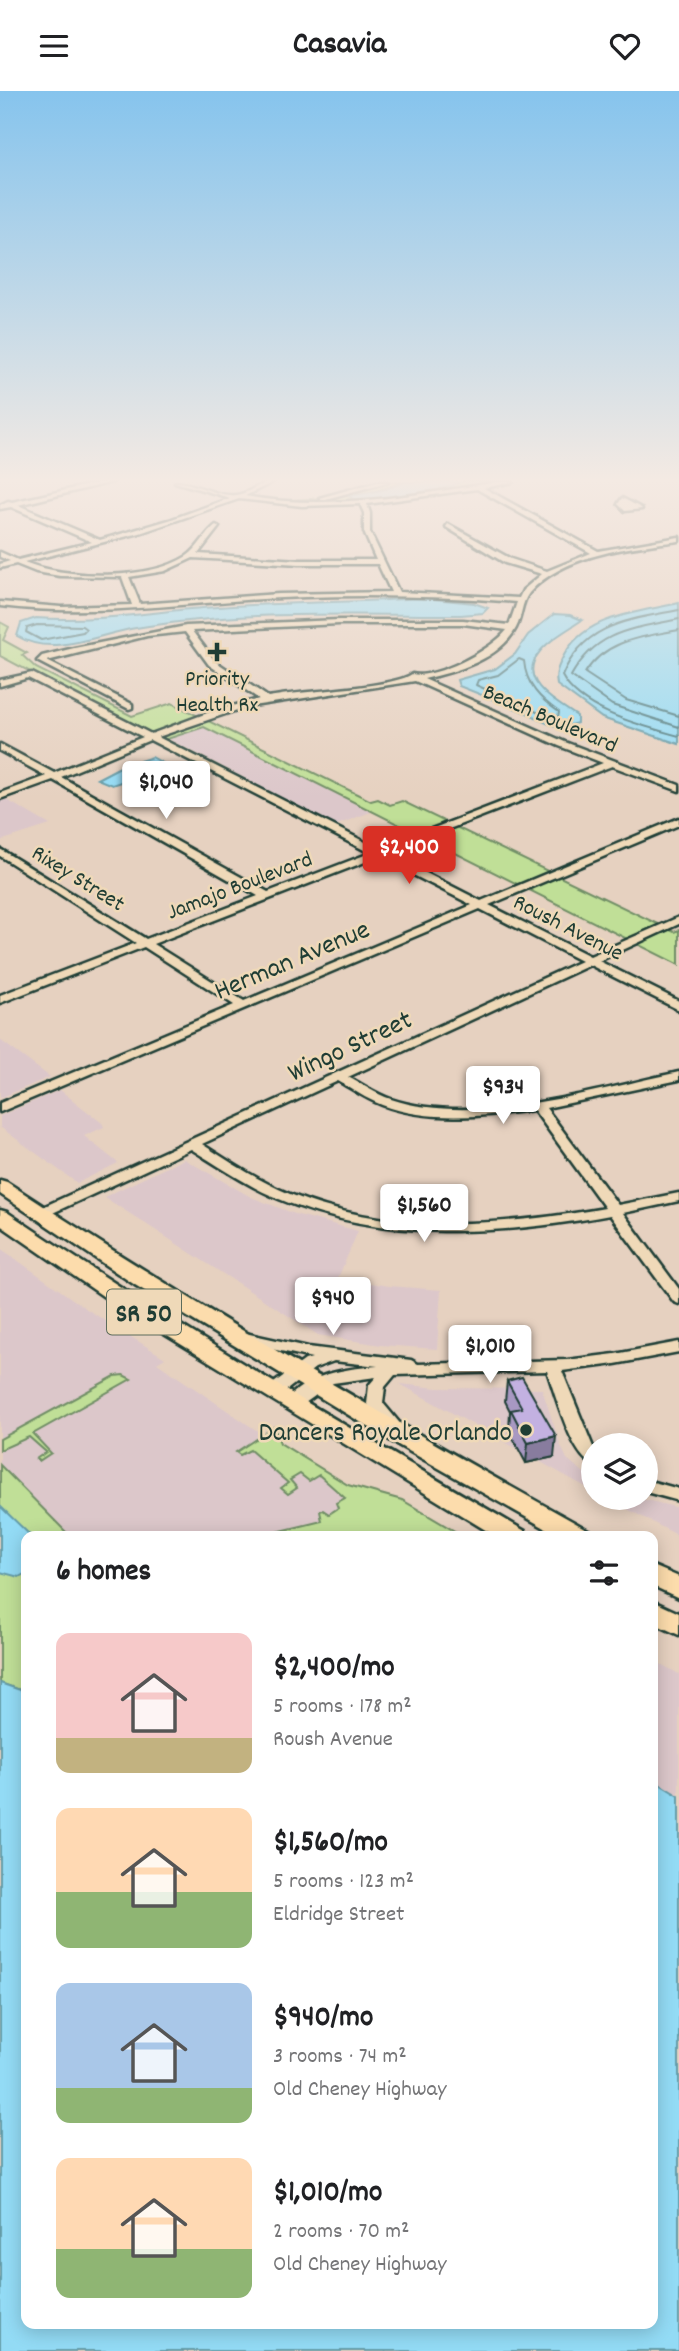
<!DOCTYPE html>
<html lang="en">
<head>
<meta charset="utf-8">
<style>
  :root { --surface:#fff; --page:#f2f2f2; --text:#202124; --muted:#757577; --accent:#d93025 }
  body { margin:0; font-family:Dekko,sans-serif; background:var(--page); color:var(--text); height:100vh; display:flex; flex-direction:column; font-size:26px; white-space:nowrap }
  * { box-sizing:border-box; margin:0 }
  p { font-size:23px; color:var(--muted) }
  .icon { flex:none; width:38px; height:38px; fill:none; stroke:currentColor; stroke-width:2; stroke-linecap:round; stroke-linejoin:round }
  .map { position:relative; flex:1; overflow:hidden }
  .drawer { position:absolute; left:21px; top:1440px; width:637px; height:798px; display:flex; flex-direction:column; background:var(--surface); border-radius:14px; box-shadow:0 4px 18px #0003 }
  .drawer>* { flex:none }
  .tools { position:absolute; left:581px; top:1342px; display:grid; gap:14px }
  .tools a { display:grid; place-items:center; width:77px; height:77px; border-radius:50%; background:var(--surface); box-shadow:0 4px 18px #0003; font-size:35px }
  .price { position:absolute; translate:-50% -60px; padding:0 16px; border-radius:7px; background:#fff; color:#222; font-size:23px; line-height:46px; filter:drop-shadow(0 2px 4px #0008) }
  .price::after { content:''; position:absolute; left:50%; top:42px; width:21px; height:16px; margin-left:-10px; background:inherit; clip-path:polygon(0 0,100% 0,50% 100%) }
  .price.selected { background:var(--accent); color:#fff }
  ul { padding:0; list-style:none }
  li { display:flex; align-items:center; gap:21px; height:175px; padding:0 35px }
  li span { display:grid; place-items:center; flex:none; width:196px; height:140px; border-radius:14px; color:#555 }
  li>.icon { margin-inline-start:auto }
  span .icon { width:84px; height:84px; fill:#fffc; stroke-width:1 }
  li b { font-size:30px }
  h2 { display:flex; justify-content:space-between; align-items:center; height:84px; padding:0 35px; font-size:30px }
  header { display:flex; justify-content:space-between; align-items:center; height:91px; padding:0 35px; background:var(--surface); font-size:32px; font-weight:700 }
  .map>svg:first-child { display:block }
</style>
</head>
<body>
<header><svg class="icon" aria-label="menu" viewBox="0 0 24 24"><path d="M4 6h16M4 12h16M4 18h16"/></svg>Casavia<svg class="icon" aria-label="heart" viewBox="0 0 24 24"><path d="M12 20l-8-8c-3-5 5-10 8-4 3-6 11-1 8 4z"/></svg></header>
<div class="map">
<svg width="679" height="2260" viewBox="0 0 679 2260">
  <rect width="100%" height="100%" fill="#e6d1c0"/>
  <filter id="ink" filterUnits="userSpaceOnUse"><feTurbulence type="fractalNoise" baseFrequency=".0143" numOctaves="2"/><feDisplacementMap in="SourceGraphic" scale="14" xChannelSelector="R" yChannelSelector="G"/><feConvolveMatrix kernelMatrix="1 2 1 2 8 2 1 2 1" color-interpolation-filters="sRGB"/></filter>
  <g filter="url(#ink)">
    <!-- built -->
    <g fill="#dcc7ca">
      <polygon points="204,636 373,720 337,734 169,648"/>
      <polygon points="0,705 50,734 0,750"/>
      <polygon points="0,949 50,986 0,1007"/>
      <polygon points="60,999 102,1032 104,1036 84,1045 118,1072 77,1092 0,1036 0,1025"/>
      <polygon points="184,1068 251,1106 295,1123 358,1140 338,1187 389,1195 441,1199 437,1258 381,1254 318,1244 104,1106"/>
      <polygon points="0,1157 88,1219 165,1267 157,1272 250,1335 374,1415 429,1445 26,1446 26,2233 653,2233 653,1569 679,1583 679,2260 0,2260"/>
      <polygon points="400,1293 437,1297 542,1298 560,1353 567,1368 593,1389 593,1400"/>
      <polygon points="606,1407 638,1407 679,1417 679,1445"/>
    </g>
    <!-- green -->
    <g fill="#c0df97" stroke="#708e66" stroke-width="2">
      <path d="M388,391h17l-52,16c18,8 86,-10 107,-16 13,-3 31,0 44,0l-107,18 -96,3 -55,-6 42,3 36,-2z"/>
      <polygon points="0,531 9,536 3,549 27,562 22,564 36,577 132,625 172,612 371,710 378,708 390,714 402,710 674,841 679,839 679,874 204,636 161,650 0,565"/>
      <polygon points="123,1284 131,1288 33,1343 51,1362 39,1370 36,1368 46,1361 29,1346 0,1359 0,1348 115,1285"/>
      <polygon points="274,1336 280,1352 348,1394 402,1409 463,1445 435,1445 431,1443 427,1446 260,1445 322,1430 320,1420 323,1419 329,1423 338,1417 336,1412 345,1407 319,1384 309,1390 300,1383 290,1389 297,1397 288,1403 281,1397 288,1392 250,1359 240,1364 236,1361"/>
      <polygon points="0,1374 70,1445 26,1446 26,1601 0,1592"/>
    </g>
    <!-- water -->
    <g fill="#93dbf5" stroke="#659ca8" stroke-width="2">
      <path d="M405,391h56c-28,13 -76,17 -107,18l-5,-4 37,-7z"/>
      <path d="M424,507l50,5 14,5 -5,5 -22,2c-108,0 -219,-5 -325,13 -38,6 -83,30 -119,8l4,-13 15,-5c52,4 102,-4 154,-9 78,-7 156,-6 234,-11z"/>
      <path d="M679,512v141l-77,-26 -45,-33c-2,-11 0,-16 5,-26 21,-44 74,-46 117,-56z"/>
      <path d="M554,523l16,1 12,5c-10,7 -21,13 -31,21 -42,33 -5,55 26,75v7c-17,7 -30,2 -45,-8l-73,-29 -2,-6 38,-11 20,-15 13,-19z"/>
      <polygon points="152,666 168,675 112,694 97,688 118,677"/>
      <polygon points="0,1415 31,1445 26,1446 26,1482 19,1486 0,1481"/>
      <polygon points="0,1592 26,1601 26,2233 653,2233 653,1689 679,1705 679,2260 0,2260"/>
    </g>
    <g fill="none" stroke-linecap="round" stroke-linejoin="round">
      <!-- shore -->
      <g stroke="#4d7c81" stroke-width="2">
        <path d="M679,519c-50,10 -95,13 -117,66 18,35 81,50 117,60"/>
        <path d="M679,528c-47,10 -82,11 -108,57l41,29 67,22"/>
        <polygon points="37,534 82,535 86,538 83,541 41,549 26,541 27,537"/>
        <path d="M679,539c-36,7 -73,9 -94,43l41,27 53,16"/>
        <path d="M519,568l5,2c2,24 16,38 35,51l-1,6 -12,-2 -70,-31 2,-5 20,-5z"/>
      </g>
      <!-- minor casing -->
      <g stroke="#1f3d34" stroke-width="5">
        <g id="minor">
          <path d="M102,391h11l-95,23 82,35 69,-20 61,-22 -55,-16c20,0 41,15 61,13 13,-1 23,-13 37,-13l-28,14c84,15 171,-1 253,-14h15l-29,6 114,63 81,-14v4c-48,6 -116,13 -150,52 -8,10 -7,24 -13,35 -16,31 -60,44 -92,51l141,63 114,43v6l-67,-25 -225,87 94,48 198,-83v7l-190,80 101,51 89,-39v7l-80,37 80,40v9l-89,-45 -242,112c14,7 28,17 43,22 84,28 204,-9 288,-27v8l-133,28 72,97 61,-12v8l-56,12 56,76v15l-5,-2 -64,-87c-107,20 -227,28 -331,-16 -31,-13 -59,-32 -88,-50l-147,68h-10l-2,-3 2,-3 547,-250 -101,-52 -480,203v-9l234,-98 -90,-58 -144,56v-8l136,-52 -136,-87v-7l146,90 112,-43 -205,-116 -53,19v-6l46,-17 -46,-25v-7l54,29 89,-36 -115,-59 -28,8v-6l32,-7 119,61 59,-22 49,-13 -50,-34 -24,-33 -38,4 -100,25 85,43v4l-3,1 -92,-48 5,-5 32,-8 112,-22 153,-6h124l46,5 8,-23c-91,-7 -182,-8 -272,-2 -83,6 -163,16 -245,6v-4l61,5 71,-2 -10,-28 -62,-1 -24,-4 -20,-8 -16,4v-4l10,-3 -10,-4v-5l18,8 74,-18 -81,-35 -11,2v-4l8,-4 4,1zM477,398l114,64 -44,18 -36,-12 -63,-35 -2,3 59,36 37,11 -19,16 -4,8 -120,-6 -29,-60v-19l-3,-9zM239,408l63,7 58,-2 4,9v19l12,28h-77l-101,-6 21,-27 -3,-2c-11,8 -17,23 -29,31 -39,25 -121,23 -163,6l116,-29zM193,467l106,6h79l13,28 -112,2 -139,10 -11,-27 36,-6zM339,533h124l44,6c-14,19 -72,50 -95,44 -20,14 -112,17 -144,23l-53,-36 -23,-30zM415,590l144,65 44,17 -224,86 -221,-112 88,-30zM150,649l220,113 -102,39 -207,-115zM378,766l94,48 -228,96 -91,-57zM338,990c14,8 28,18 44,24 48,18 103,11 152,5l71,98c-102,18 -217,27 -315,-14 -31,-13 -60,-32 -88,-50z"/>
          <polygon points="377,391 388,391 322,409 319,407"/>
          <polygon points="622,407 641,417 642,418 625,420 618,413"/>
          <path d="M245,1242l63,14 103,13 7,4 149,-4 48,-6 64,-12v10l-64,12 -53,7 31,76v17c-21,-6 -38,-71 -46,-93l-152,4 -10,12 -2,16 20,24 -2,4c-15,3 -26,-16 -34,-27l2,-19 7,-8 -43,6 -35,25h-12l-2,-4c21,-31 61,-35 94,-38l-44,-5 -19,7 -36,28h-12l-2,-4 2,-4 38,-28 7,-2 -72,-16 -3,-4z"/>
          <polygon points="646,1389 679,1398 679,1410 646,1401"/>
        </g>
      </g>
      <!-- highway casing -->
      <g stroke="#1f3d34" stroke-width="5">
        <g id="highway">
          <path d="M0,1089l7,2c190,125 385,239 583,349l4,6h-33l-163,-92 -263,-160 -135,-91z"/>
          <path d="M0,1119l7,2c168,114 343,217 518,319l4,6h-32l-387,-236 -110,-76z"/>
          <polygon points="653,1475 679,1486 679,1507 653,1495"/>
          <polygon points="653,1510 679,1522 679,1544 653,1532"/>
        </g>
      </g>
      <!-- minor -->
      <use href="#minor" fill="#efd9b8" fill-rule="evenodd"/>
      <!-- highway -->
      <use href="#highway" fill="#fcdcac" fill-rule="evenodd"/>
    </g>
    <!-- wall -->
    <polygon fill="#a898c2" stroke="#1f3d34" stroke-width="2" points="507,1290 554,1366 526,1372 509,1340 510,1320 505,1310"/>
    <!-- shaded-wall -->
    <polygon fill="#887c9e" stroke="#1f3d34" stroke-width="2" points="556,1345 554,1366 526,1372 528,1352"/>
    <!-- building -->
    <polygon fill="#c3b1e1" stroke="#1f3d34" stroke-width="2" points="522,1286 556,1345 528,1352 511,1319 522,1317 507,1290"/>
  </g>
  <!-- sky -->
  <linearGradient id="sky" x2="0" y2="1"><stop stop-color="#86c4ed"/><stop offset="0.55" stop-color="#f4eae3"/><stop offset="1" stop-color="#f4eae3" stop-opacity="0"/></linearGradient>
  <rect width="679" height="707" fill="url(#sky)"/>
  <!-- markers -->
  <g fill="#1f3d34" stroke="#efd9b8" stroke-width="2.5">
    <path d="M213.5 550.5h7v7h7v7h-7v7h-7v-7h-7v-7h7z"/>
    <circle cx="526" cy="1339" r="7"/>
  </g>
  <g text-anchor="middle" stroke-width="5" stroke-linejoin="round" paint-order="stroke">
    <!-- far-poi labels -->
    <g font-size="23" fill="#1f3d34" stroke="#efd9b8">
      <text x="217" y="594">Priority<tspan x="217" dy="26">Health Rx</tspan></text>
    </g>
    <!-- far-street labels -->
    <g font-size="23" fill="#1f3d34" stroke="#efd9b8">
      <text transform="translate(551 626) rotate(23)" y="8">Beach Boulevard</text>
      <text transform="translate(79 786) rotate(32)" y="8">Rixey Street</text>
      <text transform="translate(239 793) rotate(-21)" y="8">Jamajo Boulevard</text>
      <text transform="translate(569 835) rotate(27)" y="8">Roush Avenue</text>
    </g>
    <!-- shield labels -->
    <rect fill="#efd9b8" stroke="#5d6c5c" stroke-width="2" x="107" y="1198.5" width="74" height="45" rx="5"/>
    <g font-size="26" font-weight="bold" fill="#1f3d34">
      <text x="144" y="1230">SR 50</text>
    </g>
    <!-- street labels -->
    <g font-size="28" fill="#1f3d34" stroke="#efd9b8">
      <text transform="translate(291 867) rotate(-23)" y="10">Herman Avenue</text>
      <text transform="translate(349 953) rotate(-25)" y="10">Wingo Street</text>
    </g>
    <!-- poi labels -->
    <g font-size="28" fill="#1f3d34" stroke="#efd9b8" text-anchor="end">
      <text x="512" y="1349">Dancers Royale Orlando</text>
    </g>
  </g>
</svg>
<div class="tools">
<a><svg class="icon" aria-label="layers" viewBox="0 0 24 24"><path d="M12 4l9 5-9 5-9-5zM3 14l9 5 9-5"/></svg></a>
</div>
<b class="price" style="left:166px;top:730px">$1,040</b>
<b class="price selected" style="left:409px;top:795px">$2,400</b>
<b class="price" style="left:503px;top:1035px">$934</b>
<b class="price" style="left:424px;top:1153px">$1,560</b>
<b class="price" style="left:333px;top:1246px">$940</b>
<b class="price" style="left:490px;top:1294px">$1,010</b>
<section class="drawer">
<h2>6 homes<svg class="icon" aria-label="filters" viewBox="0 0 24 24"><path d="M4 7h16M4 17h16"/><circle cx="9" cy="7" r="2"/><circle cx="15" cy="17" r="2"/></svg></h2>
<ul>
<li><span style="background:linear-gradient(#f6c9c9 75%,#c2b280 0)"><svg class="icon" aria-label="home" viewBox="0 0 24 24"><path d="M3 11l9-7 9 7M6 9v11h12V9"/></svg></span><div><b>$2,400/mo</b><p>5 rooms · 178 m²</p><p>Roush Avenue</p></div></li>
<li><span style="background:linear-gradient(#ffd9b3 60%,#8fb573 0)"><svg class="icon" aria-label="home" viewBox="0 0 24 24"><path d="M3 11l9-7 9 7M6 9v11h12V9"/></svg></span><div><b>$1,560/mo</b><p>5 rooms · 123 m²</p><p>Eldridge Street</p></div></li>
<li><span style="background:linear-gradient(#a9c7e8 75%,#8fb573 0)"><svg class="icon" aria-label="home" viewBox="0 0 24 24"><path d="M3 11l9-7 9 7M6 9v11h12V9"/></svg></span><div><b>$940/mo</b><p>3 rooms · 74 m²</p><p>Old Cheney Highway</p></div></li>
<li><span style="background:linear-gradient(#ffd9b3 65%,#8fb573 0)"><svg class="icon" aria-label="home" viewBox="0 0 24 24"><path d="M3 11l9-7 9 7M6 9v11h12V9"/></svg></span><div><b>$1,010/mo</b><p>2 rooms · 70 m²</p><p>Old Cheney Highway</p></div></li>
</ul>
</section>
</div>
</body>
</html>
